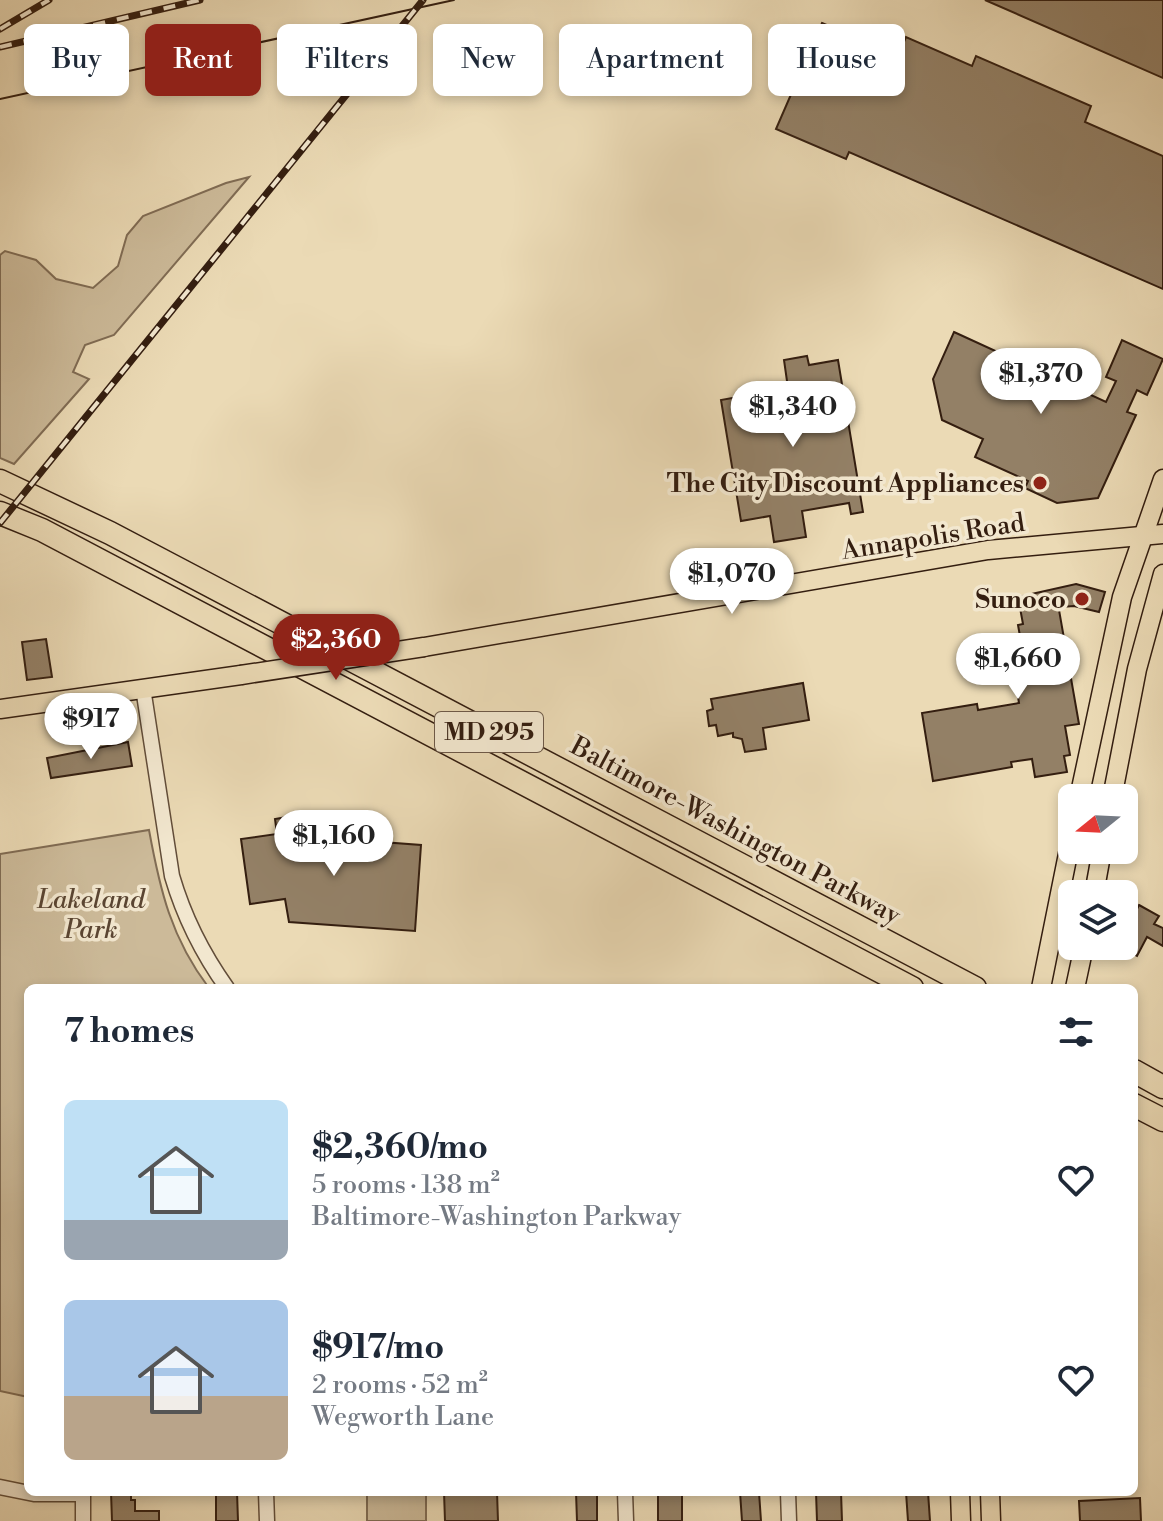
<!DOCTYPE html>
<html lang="en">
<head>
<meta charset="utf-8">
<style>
  :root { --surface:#fff; --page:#f6f6f7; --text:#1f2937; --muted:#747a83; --accent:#8f2418 }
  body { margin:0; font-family:"Libre Bodoni",serif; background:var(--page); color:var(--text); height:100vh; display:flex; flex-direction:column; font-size:30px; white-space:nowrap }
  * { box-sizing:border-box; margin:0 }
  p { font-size:26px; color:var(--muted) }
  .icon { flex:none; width:44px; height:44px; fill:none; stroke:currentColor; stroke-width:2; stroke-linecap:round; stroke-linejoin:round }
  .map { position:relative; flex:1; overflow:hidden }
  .sheet { position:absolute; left:24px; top:984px; width:1114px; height:512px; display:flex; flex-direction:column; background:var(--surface); border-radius:12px; box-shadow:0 4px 12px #0003 }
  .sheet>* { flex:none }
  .hud { position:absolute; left:24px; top:24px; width:1116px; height:72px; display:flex; gap:16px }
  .needle { width:52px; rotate:252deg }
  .buttons { position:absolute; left:1058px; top:784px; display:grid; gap:16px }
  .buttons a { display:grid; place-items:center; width:80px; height:80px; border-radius:12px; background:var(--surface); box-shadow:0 4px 12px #0003; font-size:40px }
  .price { position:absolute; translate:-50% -68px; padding:0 18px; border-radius:28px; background:#fff; color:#222; font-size:26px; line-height:52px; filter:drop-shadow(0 2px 4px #0008) }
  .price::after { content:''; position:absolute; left:50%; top:48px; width:24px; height:18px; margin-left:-12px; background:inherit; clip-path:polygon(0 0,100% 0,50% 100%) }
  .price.selected { background:var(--accent); color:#fff }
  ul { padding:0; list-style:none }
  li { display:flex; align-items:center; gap:24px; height:200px; padding:0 40px }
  li span { display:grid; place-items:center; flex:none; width:224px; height:160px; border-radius:12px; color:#555 }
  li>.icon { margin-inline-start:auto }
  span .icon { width:96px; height:96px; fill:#fffc; stroke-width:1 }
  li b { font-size:34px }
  h2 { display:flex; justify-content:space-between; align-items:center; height:96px; padding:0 40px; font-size:34px }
  .pill { padding:0 28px; border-radius:12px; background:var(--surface); box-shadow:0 4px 12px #0003; font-size:28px; line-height:72px }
  .pill.selected { background:var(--accent); color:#fff }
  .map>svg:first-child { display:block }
</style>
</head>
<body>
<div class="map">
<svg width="1163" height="1521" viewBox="0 0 1163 1521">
  <rect width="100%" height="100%" fill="#ebdab5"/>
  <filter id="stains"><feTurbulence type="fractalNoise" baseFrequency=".0025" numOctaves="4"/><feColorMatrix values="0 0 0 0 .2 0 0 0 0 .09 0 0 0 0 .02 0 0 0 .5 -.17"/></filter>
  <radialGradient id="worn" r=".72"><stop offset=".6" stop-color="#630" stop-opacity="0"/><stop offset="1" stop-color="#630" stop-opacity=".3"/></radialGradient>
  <!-- green -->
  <g fill="#ccba99" stroke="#806c54" stroke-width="2">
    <polygon points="249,177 114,335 85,345 73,372 89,379 14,464 0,458 0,255 5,251 36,260 56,279 93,288 118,266 127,235 143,216 226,183"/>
    <path d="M149,830c11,60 22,108 60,158h-181v409l-28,-6v-537z"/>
    <rect x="367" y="1492" width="59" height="29"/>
  </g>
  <!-- building -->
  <g fill="#938066" stroke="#341e10" stroke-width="2">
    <polygon points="985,0 1163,0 1163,78"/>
    <polygon points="822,23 898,56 906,37 972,66 976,56 1091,106 1085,122 1163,156 1163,289 849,152 846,159 776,129"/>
    <polygon points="954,332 1106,402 1116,381 1106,377 1122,340 1163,359 1147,395 1137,390 1127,412 1136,415 1098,498 1057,503 1025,488 1028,481 975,457 983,439 942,420 933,379"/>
    <polygon points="807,356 809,365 838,360 863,512 851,514 849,503 802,511 806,537 774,542 770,516 741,521 721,400 788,388 784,360"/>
    <polygon points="1076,584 1105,592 1099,612 1074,606 1061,607 1059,610 1079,724 1065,726 1070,755 1064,756 1067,772 1035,777 1032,759 1011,762 1012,767 933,781 922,713 977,704 978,710 1019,703 1014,672 1026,670 1018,625 1023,624 1018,597"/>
    <polygon points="46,639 52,677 27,680 22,642"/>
    <polygon points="803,683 809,720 763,728 766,749 745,752 742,739 733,737 733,733 718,736 716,725 709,726 707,711 713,709 711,699"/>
    <polygon points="128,742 132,766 51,778 47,758"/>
    <polygon points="298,815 302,836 421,845 415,931 289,922 285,899 250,904 241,839 277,834 275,819"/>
    <polygon points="1139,905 1159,916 1154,924 1163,928 1163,946 1147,937 1137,956 1124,949 1124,934"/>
    <polygon points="111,1492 131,1492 131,1500 135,1500 135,1511 159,1511 159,1521 112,1521"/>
    <polygon points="216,1492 237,1492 238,1521 216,1521"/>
    <polygon points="444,1492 497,1492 498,1521 445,1521"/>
    <polygon points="576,1492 597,1492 597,1521 577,1521"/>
    <polygon points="658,1492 679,1492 682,1495 682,1521 658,1521"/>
    <polygon points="740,1492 759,1492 761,1521 742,1521"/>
    <polygon points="816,1492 841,1492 842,1521 817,1521"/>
    <polygon points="906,1492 928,1492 930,1521 908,1521"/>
    <polygon points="1140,1498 1141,1521 1080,1521 1079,1501"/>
  </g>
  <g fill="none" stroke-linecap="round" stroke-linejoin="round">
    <!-- minor casing -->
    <g stroke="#624d39" stroke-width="17">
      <g id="minor">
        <path d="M143,688l29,188c12,41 30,77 55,112"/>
        <polyline points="0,1487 34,1494 83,1494"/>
        <polyline points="83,1492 83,1521"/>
        <polyline points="266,1492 267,1521"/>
        <polyline points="625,1492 626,1521"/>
        <polyline points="788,1492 789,1521"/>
      </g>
    </g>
    <!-- major casing -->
    <g stroke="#341e10" stroke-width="21">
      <g id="major">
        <polyline points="424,647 988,550 1163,534"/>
        <polyline points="0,709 241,675"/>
        <polyline points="1079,798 1122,597 1163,479"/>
        <polyline points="1112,798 1137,669 1163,574"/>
        <polyline points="1094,894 1102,850"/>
        <polyline points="1041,988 1072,834"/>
        <polyline points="1075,988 1084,946"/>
        <polyline points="960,1492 961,1521"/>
        <polyline points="990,1492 991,1521"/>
      </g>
    </g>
    <!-- highway casing -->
    <g stroke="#341e10" stroke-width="25">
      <g id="highway">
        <polyline points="0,481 110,533 975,988"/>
        <polyline points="0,513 42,530 912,988"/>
        <polyline points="1134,1071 1163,1087"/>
        <polyline points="1134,1105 1163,1120"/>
      </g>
    </g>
    <!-- minor -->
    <use href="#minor" stroke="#f2e7cf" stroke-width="14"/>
    <!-- major -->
    <use href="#major" stroke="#ebdab5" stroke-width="18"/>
    <!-- highway -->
    <use href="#highway" stroke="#ebdab5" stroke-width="22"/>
    <!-- tram -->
    <polyline stroke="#341e10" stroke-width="2" points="0,99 454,0"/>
    <!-- rail casing -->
    <g stroke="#341e10" stroke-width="7">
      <g id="rail">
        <polyline points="0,29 49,0"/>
        <polyline points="0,47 200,0"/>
        <polyline points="0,523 423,0"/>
      </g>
    </g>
    <!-- rail -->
    <use href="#rail" stroke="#f2e7cf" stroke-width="4" stroke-dasharray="12" stroke-linecap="butt"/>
    <!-- major-bridge casing -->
    <g stroke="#341e10" stroke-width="21" stroke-linecap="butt">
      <polyline id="major-bridge" points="241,675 424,647"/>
    </g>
    <!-- major-bridge -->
    <use href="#major-bridge" stroke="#ebdab5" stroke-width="18"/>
  </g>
  <!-- markers -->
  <g fill="#8f2418" stroke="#f2e7cf" stroke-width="3">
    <circle cx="1040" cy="483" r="8"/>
    <circle cx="1082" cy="599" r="8"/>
  </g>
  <g text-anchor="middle" stroke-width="7" stroke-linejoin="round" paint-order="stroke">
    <!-- shield labels -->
    <rect fill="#f2e7cf" stroke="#6d5a49" stroke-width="2" x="435" y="712" width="108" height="40" rx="6"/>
    <g font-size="24" font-weight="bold" fill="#341e10">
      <text x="489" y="740">MD 295</text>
    </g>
    <!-- poi labels -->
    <g font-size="26" font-weight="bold" fill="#341e10" stroke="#f2e7cf" text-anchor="end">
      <text x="1024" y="492">The City Discount Appliances</text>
      <text x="1066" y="608">Sunoco</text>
    </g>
    <!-- street labels -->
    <g font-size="26" fill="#341e10" stroke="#f2e7cf">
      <text transform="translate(933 536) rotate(-9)" y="9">Annapolis Road</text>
      <text transform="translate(736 830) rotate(28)" y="9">Baltimore-Washington Parkway</text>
    </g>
    <!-- park labels -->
    <g font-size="26" font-style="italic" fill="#5a4532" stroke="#f2e7cf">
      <text x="91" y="908">Lakeland<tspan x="91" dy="30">Park</tspan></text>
    </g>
  </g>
  <rect width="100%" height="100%" filter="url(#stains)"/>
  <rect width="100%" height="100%" fill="url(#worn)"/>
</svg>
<div class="buttons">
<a><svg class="needle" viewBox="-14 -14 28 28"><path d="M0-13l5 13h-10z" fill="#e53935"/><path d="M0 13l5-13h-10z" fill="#747a83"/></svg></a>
<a><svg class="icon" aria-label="layers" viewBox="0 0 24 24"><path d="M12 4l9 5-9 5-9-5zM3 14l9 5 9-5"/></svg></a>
</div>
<b class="price" style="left:1041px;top:416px">$1,370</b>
<b class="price" style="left:793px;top:449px">$1,340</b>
<b class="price" style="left:732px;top:616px">$1,070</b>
<b class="price selected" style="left:336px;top:682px">$2,360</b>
<b class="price" style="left:1018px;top:701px">$1,660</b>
<b class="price" style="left:91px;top:761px">$917</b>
<b class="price" style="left:334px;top:878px">$1,160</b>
<div class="hud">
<a class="pill">Buy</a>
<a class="pill selected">Rent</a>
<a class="pill">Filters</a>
<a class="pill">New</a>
<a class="pill">Apartment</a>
<a class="pill">House</a>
</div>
<section class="sheet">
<h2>7 homes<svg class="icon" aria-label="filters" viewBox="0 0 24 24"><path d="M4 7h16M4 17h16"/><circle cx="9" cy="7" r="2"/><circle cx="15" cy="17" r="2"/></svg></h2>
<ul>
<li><span style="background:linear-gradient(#bfe0f5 75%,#9aa5b1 0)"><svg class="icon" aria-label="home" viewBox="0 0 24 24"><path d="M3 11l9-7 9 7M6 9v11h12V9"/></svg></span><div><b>$2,360/mo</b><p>5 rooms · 138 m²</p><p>Baltimore-Washington Parkway</p></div><svg class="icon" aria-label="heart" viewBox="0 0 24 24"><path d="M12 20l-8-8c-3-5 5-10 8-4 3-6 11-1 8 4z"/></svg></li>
<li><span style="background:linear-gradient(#a9c7e8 60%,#b9a48a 0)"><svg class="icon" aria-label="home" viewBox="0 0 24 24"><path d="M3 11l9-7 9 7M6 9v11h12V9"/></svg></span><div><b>$917/mo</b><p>2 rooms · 52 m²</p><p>Wegworth Lane</p></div><svg class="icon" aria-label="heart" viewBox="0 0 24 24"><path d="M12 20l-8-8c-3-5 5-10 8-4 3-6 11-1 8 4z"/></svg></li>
</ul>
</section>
</div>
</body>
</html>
